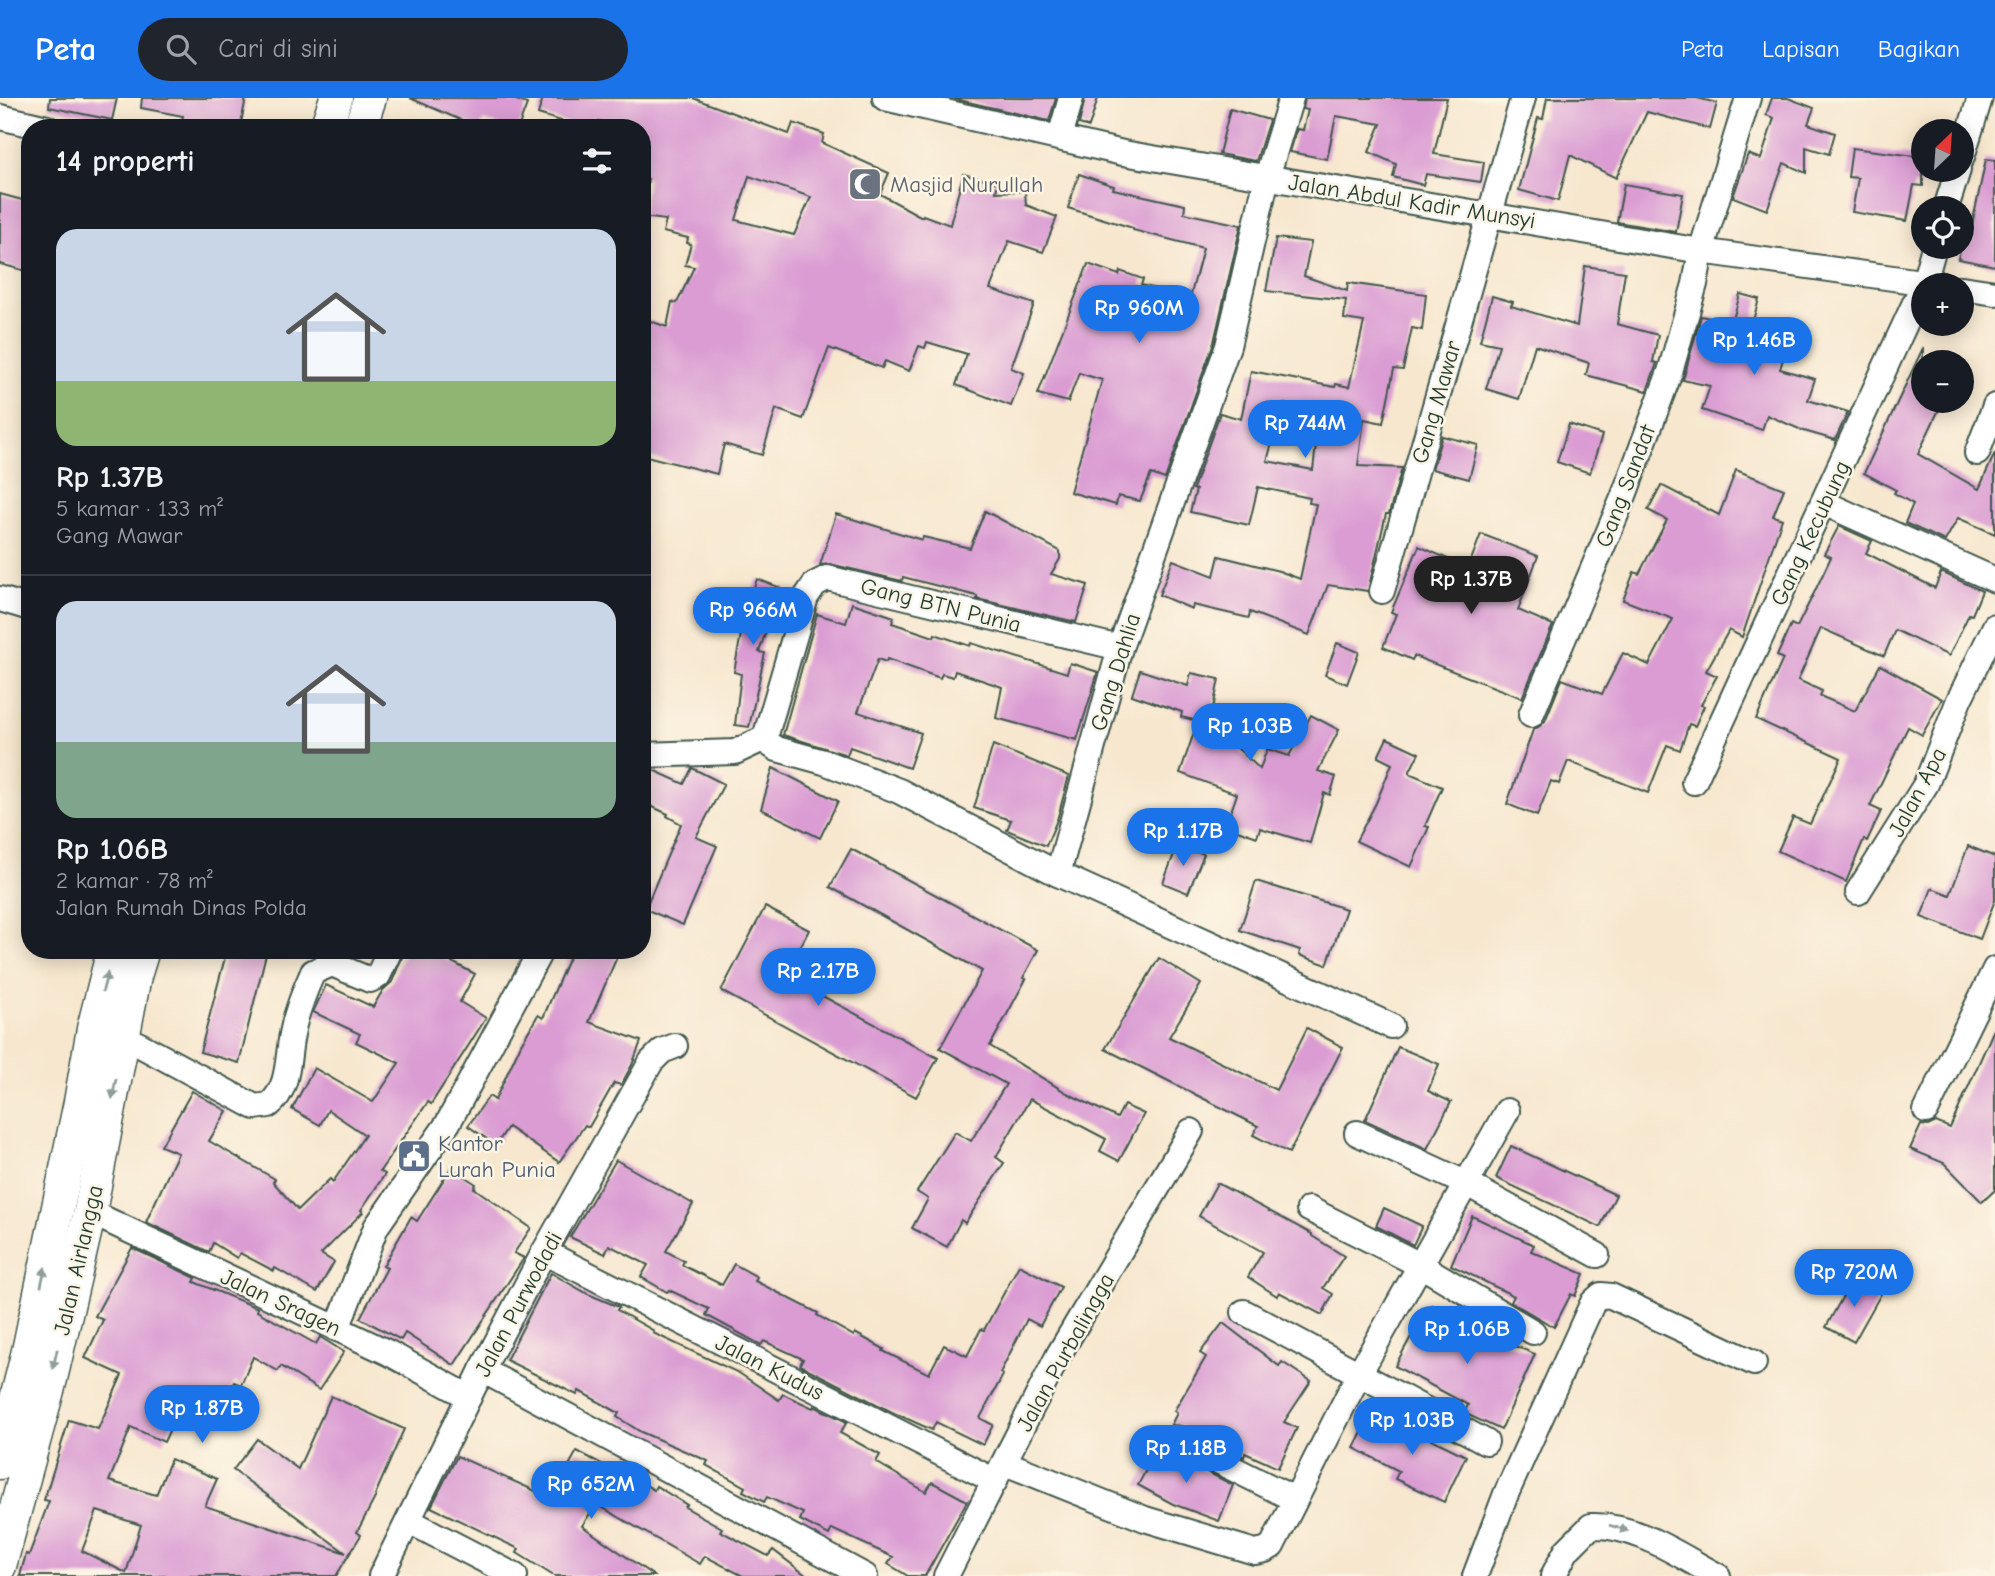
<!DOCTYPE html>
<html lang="id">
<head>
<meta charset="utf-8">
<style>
  :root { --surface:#171b24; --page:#20242c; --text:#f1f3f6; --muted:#9ea1a6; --line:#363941; --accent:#1a73e8 }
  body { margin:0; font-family:"Comic Neue",sans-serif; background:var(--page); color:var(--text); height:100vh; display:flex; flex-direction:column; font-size:26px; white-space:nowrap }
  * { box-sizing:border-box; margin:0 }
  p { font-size:23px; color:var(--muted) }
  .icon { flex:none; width:38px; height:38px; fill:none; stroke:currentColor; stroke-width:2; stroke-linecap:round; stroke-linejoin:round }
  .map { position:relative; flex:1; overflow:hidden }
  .panel { position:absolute; left:21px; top:21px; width:630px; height:840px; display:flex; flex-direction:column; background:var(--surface); border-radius:28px; box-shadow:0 4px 18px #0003 }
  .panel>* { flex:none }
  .needle { width:46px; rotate:25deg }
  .fabs { position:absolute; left:1911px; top:21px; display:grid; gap:14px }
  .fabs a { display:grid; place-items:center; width:63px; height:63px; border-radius:50%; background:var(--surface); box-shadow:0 4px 18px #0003; font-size:35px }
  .price { position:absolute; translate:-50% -60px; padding:0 16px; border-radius:24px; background:var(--accent); color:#fff; font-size:23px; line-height:46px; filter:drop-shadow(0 2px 4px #0008) }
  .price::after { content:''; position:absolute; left:50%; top:42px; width:21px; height:16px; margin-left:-10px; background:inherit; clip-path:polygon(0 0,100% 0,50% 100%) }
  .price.active { background:#222; color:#fff }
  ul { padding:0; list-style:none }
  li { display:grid; align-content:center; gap:14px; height:371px; padding:0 35px }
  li+li { border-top:2px solid var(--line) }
  li span { display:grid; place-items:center; height:217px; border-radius:21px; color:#555 }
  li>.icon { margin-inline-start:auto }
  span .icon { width:126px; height:126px; fill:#fffc; stroke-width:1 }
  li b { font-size:30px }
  h2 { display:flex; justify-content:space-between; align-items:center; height:84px; padding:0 35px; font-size:30px }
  header { display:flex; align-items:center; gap:42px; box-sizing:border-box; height:98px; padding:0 35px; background:var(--accent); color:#fff }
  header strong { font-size:33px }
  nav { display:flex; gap:38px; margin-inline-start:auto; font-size:24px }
  .search { width:490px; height:63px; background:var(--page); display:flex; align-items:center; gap:18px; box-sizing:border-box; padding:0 24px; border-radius:38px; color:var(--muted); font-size:26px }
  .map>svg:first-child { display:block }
</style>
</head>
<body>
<header>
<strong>Peta</strong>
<div class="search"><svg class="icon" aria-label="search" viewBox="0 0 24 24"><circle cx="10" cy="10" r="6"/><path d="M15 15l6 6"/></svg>Cari di sini</div>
<nav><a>Peta</a><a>Lapisan</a><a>Bagikan</a></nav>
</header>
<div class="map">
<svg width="1995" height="1478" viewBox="0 0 1995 1478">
  <rect width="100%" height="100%" fill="#fcf5e5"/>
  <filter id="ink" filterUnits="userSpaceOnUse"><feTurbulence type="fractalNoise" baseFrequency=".0143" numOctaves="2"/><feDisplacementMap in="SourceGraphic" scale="14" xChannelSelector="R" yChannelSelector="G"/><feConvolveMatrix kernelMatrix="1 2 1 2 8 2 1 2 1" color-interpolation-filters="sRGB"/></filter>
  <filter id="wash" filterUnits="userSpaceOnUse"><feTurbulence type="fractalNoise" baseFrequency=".00686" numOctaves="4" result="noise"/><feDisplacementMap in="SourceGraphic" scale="28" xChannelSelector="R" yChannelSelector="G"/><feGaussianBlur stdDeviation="1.57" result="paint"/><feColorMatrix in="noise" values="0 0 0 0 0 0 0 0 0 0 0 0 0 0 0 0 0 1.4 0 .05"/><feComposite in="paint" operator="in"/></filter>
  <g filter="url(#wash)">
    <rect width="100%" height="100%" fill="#f7e7cf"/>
    <g id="blocks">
      <!-- building -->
      <g fill="#da9cd3" fill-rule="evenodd">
        <polygon points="50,0 117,0 112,22 49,9"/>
        <polygon points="142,0 246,0 240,30 180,30 183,18 141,10"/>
        <polygon points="410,0 511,0 527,6 518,30 506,30 484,22 479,30"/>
        <path d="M543,0h150l96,36 4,-11 31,11 -2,9 67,30 -9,21 42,23 1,-2 27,10 13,-51 35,9 -2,9 29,-1 1,14 31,12 -14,35 -34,-11 -19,48 44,15 -23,64 13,5 -13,33 -55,-21 11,-31 -40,-12 -2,6 -6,-2 -10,25 -24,-10 -3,7 -53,-20 -26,71 -27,-10 -14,46 -38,-11 -7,30 -75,-19v-137l25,9 5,-25 5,1 17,-36 -9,-2 6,-21 -4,-1 1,-5 -25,-6 3,-12 -24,-3 6,-38 -6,-2v-49h-23l-20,-7 -2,7h-13l-46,-14zM749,78l62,21 -17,38 -58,-15z"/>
        <polygon points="951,0 1056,0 1049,23"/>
        <polygon points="1085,0 1098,0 1089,29 1079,26"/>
        <polygon points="1305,0 1447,0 1434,56 1484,64 1481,84 1426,76 1423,87 1393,79 1396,66 1369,54 1381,26 1336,18 1327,61 1290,54 1297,31 1303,32 1308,12 1303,11"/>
        <polygon points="1547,0 1697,0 1717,5 1710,31 1647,14 1616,80 1570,57 1558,103 1519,92 1538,20 1543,21"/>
        <polygon points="1772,0 1788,0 1814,10 1808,26 1835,35 1829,56 1806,49 1806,75 1784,65 1767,112 1733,99 1748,56 1761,61 1774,20 1766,17"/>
        <polygon points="1230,11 1269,22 1256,63 1219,56"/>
        <polygon points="1852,50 1923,59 1923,88 1914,87 1907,123 1852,114 1858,80 1848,79"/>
        <polygon points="1986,61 1995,62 1995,168 1958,161 1966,125 1972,127"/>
        <polygon points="1079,76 1114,88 1113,91 1185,107 1184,115 1241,127 1214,244 1165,381 1151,376 1140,403 1118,398 1116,407 1070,394 1102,282 1079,275 1068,304 1038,296 1088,166 1119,177 1120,173 1143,181 1141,187 1190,200 1203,150 1133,132 1133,130 1068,110"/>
        <polygon points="1624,86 1683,96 1676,134 1617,124"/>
        <polygon points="0,96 30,104 30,174 0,166"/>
        <path d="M1276,140l35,4 -7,34 43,15 1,-8 78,11 -4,36 -10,-2 -9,42 -9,-1 -11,54 -19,-4 -6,47 44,2 -13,46h-3l-18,77 -40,-6 -19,50 -59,-23 -1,6 -56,-13 -1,4 -33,-14 14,-35 41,16 5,-20 60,15 21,8 16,-75 -7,-1 1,-5 -52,-11 -9,38 -59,-13 6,-22 -3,-1 27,-76 21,6 10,-48 84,16 1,-3 13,3 15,-65 -20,-3 2,-19 -80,-9zM1283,306l37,7 -7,59 -46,-9z"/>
        <polygon points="1585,168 1625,174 1617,226 1658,237 1653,264 1657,265 1647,293 1586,277 1589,265 1535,247 1519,301 1486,291 1499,247 1480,243 1492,198 1513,204 1511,208 1577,228"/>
        <polygon points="1740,196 1759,201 1749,237 1787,248 1780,271 1815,281 1808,302 1848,314 1835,342 1804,333 1767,317 1762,332 1702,312 1710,288 1683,282 1701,218 1732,225"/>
        <polygon points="1923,250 1923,303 1943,303 1918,356 1979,391 1995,355 1995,436 1958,420 1945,443 1905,425 1913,406 1894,395 1896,392 1864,375"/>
        <polygon points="1569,326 1602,337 1590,375 1557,364"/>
        <polygon points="1442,338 1478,347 1469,381 1432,371"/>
        <polygon points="1736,372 1784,391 1773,418 1782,421 1742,539 1729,532 1706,573 1717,578 1701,607 1704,608 1695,628 1689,626 1680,652 1667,647 1648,695 1568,663 1559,686 1551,683 1537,718 1507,706 1533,632 1540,628 1545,623 1562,581 1602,596 1623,555 1649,567 1673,521 1623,502 1634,474 1639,476 1667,422 1648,412 1661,387 1719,417"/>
        <polygon points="985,413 1060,453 1060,461 1051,476 1088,487 1076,524 977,501 977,498 903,479 902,483 830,466 820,467 836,416 922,442 923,439 970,450"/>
        <polygon points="1839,428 1872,443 1866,455 1935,490 1941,474 1982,493 1972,517 1969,516 1949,558 1895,532 1884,558 1821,530 1798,582 1822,593 1820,598 1855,613 1880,567 1942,601 1922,637 1908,629 1870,708 1881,713 1867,743 1864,741 1846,784 1778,753 1793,719 1810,726 1841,660 1756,621 1783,561 1777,558 1791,526 1797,529 1814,495 1831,459 1824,456"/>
        <polygon points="1481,436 1538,458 1518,512 1553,527 1522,600 1414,558 1412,562 1383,549 1396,516 1391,514 1419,448 1468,470"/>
        <polygon points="757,481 781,490 759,554 765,555 749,629 735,627 741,576 734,574 745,514"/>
        <polygon points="852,505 894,519 892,525 934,539 935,536 970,548 971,545 1067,575 1070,565 1098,574 1077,642 996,620 1002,589 955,573 953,579 942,576 940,580 887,561 886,564 878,561 858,614 921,635 909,670 850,649 847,657 783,637 817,516 846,525"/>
        <polygon points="1337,545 1359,554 1347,586 1325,577"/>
        <polygon points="1140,572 1188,588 1191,575 1219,581 1210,625 1260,671 1267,651 1289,658 1311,617 1339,632 1318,673 1336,679 1330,697 1324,695 1310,745 1260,730 1257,739 1226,728 1237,696 1180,675 1198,623 1181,619 1182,614 1132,597"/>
        <polygon points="1387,640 1419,655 1409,675 1442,689 1425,728 1429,729 1411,769 1356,743 1376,705 1392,666 1378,659"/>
        <polygon points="993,647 1069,678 1057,722 1046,748 1007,732 1011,722 974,710"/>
        <polygon points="692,670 724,686 696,739 717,748 683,827 645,811 681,726 667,718 668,716 642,704 642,672 653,672 684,686"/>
        <polygon points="773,670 838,703 820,740 761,711"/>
        <polygon points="1178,746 1204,756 1188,795 1163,785"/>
        <polygon points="1968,748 1995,759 1995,802 1980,841 1921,819 1932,790 1950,797"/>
        <polygon points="851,751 1038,852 1023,880 1026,881 990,948 1067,995 1117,1020 1124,1007 1144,1016 1119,1063 1100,1053 1106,1041 1030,1001 996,1059 1004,1065 965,1125 961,1122 947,1149 912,1130 928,1101 917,1094 955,1034 971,1043 1006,986 940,950 982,873 830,789"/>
        <polygon points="1256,783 1346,811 1327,867 1299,857 1300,852 1240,832"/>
        <polygon points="765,809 809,832 785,878 938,960 916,999 721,893"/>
        <polygon points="227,852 267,852 239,965 200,954"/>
        <polygon points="405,852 429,852 475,876 460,904 486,920 431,1006 428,1004 380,1073 385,1076 361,1112 363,1114 321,1156 334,1164 317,1194 275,1170 274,1173 240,1155 237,1160 213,1145 209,1154 146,1124 178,1055 161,1048 192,993 227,1013 209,1043 275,1081 273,1084 298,1112 330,1081 333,1084 365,1037 328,1012 320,1027 292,1011 314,970 373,1004 399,965 356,944 360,936 313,914 326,887 373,909 383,892 392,884"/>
        <polygon points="572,852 620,852 589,924 641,943 632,967 621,987 614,985 589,1029 585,1027 559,1064 508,1029 496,1047 468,1028 489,998 495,1002 521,946 538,917 543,920"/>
        <polygon points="1159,860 1201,886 1169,939 1276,992 1307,930 1343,949 1289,1055 1253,1037 1258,1028 1105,951"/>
        <polygon points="1995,929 1995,1092 1982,1104 1944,1065 1910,1051 1921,1027 1928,1028 1936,1024 1950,1030"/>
        <polygon points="1398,949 1439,966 1428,993 1451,1004 1427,1051 1365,1022"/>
        <polygon points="1511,1048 1616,1097 1600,1129 1496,1080"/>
        <polygon points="616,1062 693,1106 666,1153 684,1163 682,1167 722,1187 734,1166 757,1179 755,1183 818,1215 817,1217 854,1238 855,1235 884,1251 883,1253 929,1276 944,1247 967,1258 981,1231 984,1232 1019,1167 1061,1189 1040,1228 1027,1221 1000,1275 1003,1277 980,1320 993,1327 983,1347 936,1324 932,1332 892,1314 800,1267 803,1261 764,1243 761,1247 706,1217 709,1211 669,1192 667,1194 641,1179 648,1167 609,1147 605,1156 570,1139"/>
        <polygon points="451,1070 476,1086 474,1090 531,1130 514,1155 524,1160 522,1163 454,1267 405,1235 401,1242 360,1220 387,1170 383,1168 411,1119 417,1123"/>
        <polygon points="1217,1085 1312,1136 1312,1138 1344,1158 1323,1190 1333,1196 1322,1217 1279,1194 1277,1198 1248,1179 1263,1154 1199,1118"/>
        <polygon points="1384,1110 1422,1128 1413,1147 1376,1128"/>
        <polygon points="1472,1118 1534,1147 1531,1153 1584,1176 1575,1198 1571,1196 1554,1229 1511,1204 1514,1198 1451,1167"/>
        <path d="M132,1150l64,30 -2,4 64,26 -1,3 59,33 4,-7 24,15 -25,38 -38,-24 -3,5 -25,-14 -12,28 -7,-3 -14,28 -34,-16 -22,48 -33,-15 -22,54 47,14 15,-36 46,20 -12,27 141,47 -113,-83 24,-31 41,30 33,-73 73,33 -29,66 1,1 -19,36 4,3 -25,41h-316l6,-22 3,1 20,-54 -5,-1 25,-80 29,9 24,-54 -37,-17 18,-38 -8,-4zM97,1413l44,14 -15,48 -44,-22z"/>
        <polygon points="551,1175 588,1196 619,1209 617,1212 654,1233 653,1235 739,1275 779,1302 783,1296 813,1310 814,1308 847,1324 840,1335 880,1357 876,1364 926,1394 932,1384 967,1403 925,1478 908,1478 888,1466 893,1459 832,1431 829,1437 800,1422 803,1415 767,1399 764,1404 743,1393 745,1389 706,1367 708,1363 641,1334 617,1319 619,1315 579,1293 577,1297 506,1262"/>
        <polygon points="1854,1178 1882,1194 1854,1244 1826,1229"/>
        <polygon points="1432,1207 1495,1240 1535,1256 1501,1332 1464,1315 1468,1307 1395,1268 1413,1235 1416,1237"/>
        <polygon points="1223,1225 1279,1268 1282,1264 1311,1283 1284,1324 1297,1330 1278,1370 1245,1355 1244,1359 1181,1328 1171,1327 1177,1315 1174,1313 1206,1259 1200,1255"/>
        <polygon points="1372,1315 1416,1337 1417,1334 1466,1358 1444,1404 1395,1381 1399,1373 1354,1350"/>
        <polygon points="1160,1346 1167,1354 1233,1387 1219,1423 1173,1406 1138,1387"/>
        <polygon points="577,1353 626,1379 628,1376 654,1392 656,1388 687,1407 685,1409 722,1430 720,1433 768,1458 773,1452 807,1478 743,1478 705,1458 700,1466 596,1406 582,1428 654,1478 554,1478 517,1455 519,1451 431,1409 457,1358 551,1400"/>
      </g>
    </g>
  </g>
  <g filter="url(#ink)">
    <use href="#blocks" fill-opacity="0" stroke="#3f564b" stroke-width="2"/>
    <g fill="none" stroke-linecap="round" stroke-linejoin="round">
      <!-- minor casing -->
      <g stroke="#3f564b" stroke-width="28">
        <g id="minor">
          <polyline points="885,0 1123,55 1701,153 1942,187"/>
          <polyline points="0,19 47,30"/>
          <polyline points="1060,39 1071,0"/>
          <polyline points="1962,59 1980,0"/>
          <polyline points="1946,110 1958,72"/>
          <polyline points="1962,190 1995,195"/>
          <polyline points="1977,355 1995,308"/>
          <polyline points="1824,405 1995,482"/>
          <polyline points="1382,493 1523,0"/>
          <polyline points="0,501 30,510"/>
          <polyline points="1120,550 827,480 815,486 806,499 765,640 768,645 777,651 824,664 899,693 1058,776 1120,550 1228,248 1267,79 1291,0"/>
          <polyline points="1531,617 1623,400 1670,274 1695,186 1701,153 1748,0"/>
          <polyline points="642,657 735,654 765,640"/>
          <polyline points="1694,684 1924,185 1934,149"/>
          <polyline points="1058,776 1391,928"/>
          <polyline points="1858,794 1926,686 1959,602 1995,528"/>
          <path d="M107,934l18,5 130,70 14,-2c21,-17 18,-47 23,-71 4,-22 12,-42 21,-62l19,-8 38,16 8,-4 12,-26"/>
          <polyline points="1926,1013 1995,871"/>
          <polyline points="1357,1035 1467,1086 1597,1157"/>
          <polyline points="1309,1111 1422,1168 1533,1234"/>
          <polyline points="90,1114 389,1255 469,1299"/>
          <polyline points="544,1154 995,1383"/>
          <polyline points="1244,1214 1486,1344"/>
          <polyline points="337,1231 376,1129 448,1025 541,852"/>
          <polyline points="482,1272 865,1478"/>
          <polyline points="1174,1341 1294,1401"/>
          <polyline points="1005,1365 1145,1421 1255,1454 1265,1452 1272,1448 1360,1274 1507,1013"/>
          <polyline points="409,1423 515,1478"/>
          <polyline points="381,1478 482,1272 544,1154 651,964 662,953 675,948"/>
          <polyline points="946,1478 1059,1256 1191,1033"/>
          <polyline points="1475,1478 1506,1396 1593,1204 1601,1197 1611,1198 1754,1265"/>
          <path d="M1553,1478l14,-26 24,-24c45,-2 87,29 127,50"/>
        </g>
      </g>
      <!-- major casing -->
      <g stroke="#3f564b" stroke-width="35">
        <g id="major">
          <polyline points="326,30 336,0"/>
          <polyline points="360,30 370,0"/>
          <polyline points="0,1365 28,1253 80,1004 93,931 113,852"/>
          <polyline points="0,1468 50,1285 90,1114 135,878 143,852"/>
        </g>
      </g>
      <!-- minor -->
      <use href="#minor" stroke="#fff" stroke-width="24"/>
      <!-- major -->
      <use href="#major" stroke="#fff" stroke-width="32"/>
    </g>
    <!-- one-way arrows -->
    <defs><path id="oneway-solid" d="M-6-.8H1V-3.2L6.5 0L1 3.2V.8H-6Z" transform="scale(1.75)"/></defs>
    <g fill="#8f9e9a">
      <use href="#oneway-solid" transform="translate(105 884) rotate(-75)"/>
      <use href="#oneway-solid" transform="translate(114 991) rotate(101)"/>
      <use href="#oneway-solid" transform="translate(43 1179) rotate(-78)"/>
      <use href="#oneway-solid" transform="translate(55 1261) rotate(103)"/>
      <use href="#oneway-solid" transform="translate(1619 1430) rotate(16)"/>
    </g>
  </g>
  <!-- icons -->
  <defs>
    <g id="mosque-square" transform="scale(1.75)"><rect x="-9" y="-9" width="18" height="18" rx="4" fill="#6b7280" stroke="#fcf5e5"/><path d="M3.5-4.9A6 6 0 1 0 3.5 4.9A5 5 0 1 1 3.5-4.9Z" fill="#fff"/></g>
    <g id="civic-square" transform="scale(1.75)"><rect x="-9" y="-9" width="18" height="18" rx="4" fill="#5c6f8a" stroke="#fcf5e5"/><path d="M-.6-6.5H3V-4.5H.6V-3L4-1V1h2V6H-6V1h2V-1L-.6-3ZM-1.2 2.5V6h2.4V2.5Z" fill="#fff"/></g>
  </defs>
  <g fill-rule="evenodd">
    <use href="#mosque-square" x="865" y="86"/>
    <use href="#civic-square" x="414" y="1058"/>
  </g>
  <g text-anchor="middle" stroke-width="5" stroke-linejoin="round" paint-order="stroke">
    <!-- worship labels -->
    <g font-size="23" fill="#5b616d" stroke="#fcf5e5" text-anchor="start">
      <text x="890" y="94">Masjid Nurullah</text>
    </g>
    <!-- street labels -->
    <g font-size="23" fill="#1f3d34" stroke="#fcf5e5">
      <text transform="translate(1412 103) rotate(9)" y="8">Jalan Abdul Kadir Munsyi</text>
      <text transform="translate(1436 304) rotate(-74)" y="8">Gang Mawar</text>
      <text transform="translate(1625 388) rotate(-69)" y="8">Gang Sandat</text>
      <text transform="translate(1810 435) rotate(-65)" y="8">Gang Kecubung</text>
      <text transform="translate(941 507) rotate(14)" y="8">Gang BTN Punia</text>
      <text transform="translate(1115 574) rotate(-73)" y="8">Gang Dahlia</text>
      <text transform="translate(1917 694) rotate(-62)" y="8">Jalan Apa</text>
      <text transform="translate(78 1162) rotate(-77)" y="8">Jalan Airlangga</text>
      <text transform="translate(281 1204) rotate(25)" y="8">Jalan Sragen</text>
      <text transform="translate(518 1206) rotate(-62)" y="8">Jalan Purwodadi</text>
      <text transform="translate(1065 1254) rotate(-61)" y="8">Jalan Purbalingga</text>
      <text transform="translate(770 1269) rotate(27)" y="8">Jalan Kudus</text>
    </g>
    <!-- service labels -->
    <g font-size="23" fill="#4e5e75" stroke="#fcf5e5" text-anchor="start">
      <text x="438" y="1053">Kantor<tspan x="438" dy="26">Lurah Punia</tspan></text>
    </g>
  </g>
</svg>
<div class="fabs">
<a><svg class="needle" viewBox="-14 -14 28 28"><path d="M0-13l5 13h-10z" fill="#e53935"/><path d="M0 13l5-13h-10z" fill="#9ea1a6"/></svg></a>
<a><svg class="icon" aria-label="locate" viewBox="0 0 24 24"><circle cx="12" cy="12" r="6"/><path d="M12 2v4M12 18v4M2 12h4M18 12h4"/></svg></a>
<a>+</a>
<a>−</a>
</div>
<b class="price" style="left:1139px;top:247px">Rp 960M</b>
<b class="price" style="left:1754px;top:279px">Rp 1.46B</b>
<b class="price" style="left:1305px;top:362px">Rp 744M</b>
<b class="price active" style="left:1471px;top:518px">Rp 1.37B</b>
<b class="price" style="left:753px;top:549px">Rp 966M</b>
<b class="price" style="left:1250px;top:665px">Rp 1.03B</b>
<b class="price" style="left:1183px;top:770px">Rp 1.17B</b>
<b class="price" style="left:818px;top:910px">Rp 2.17B</b>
<b class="price" style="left:1854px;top:1211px">Rp 720M</b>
<b class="price" style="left:1467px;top:1268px">Rp 1.06B</b>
<b class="price" style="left:202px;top:1347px">Rp 1.87B</b>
<b class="price" style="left:1412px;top:1359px">Rp 1.03B</b>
<b class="price" style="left:1186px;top:1387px">Rp 1.18B</b>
<b class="price" style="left:591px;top:1423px">Rp 652M</b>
<section class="panel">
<h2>14 properti<svg class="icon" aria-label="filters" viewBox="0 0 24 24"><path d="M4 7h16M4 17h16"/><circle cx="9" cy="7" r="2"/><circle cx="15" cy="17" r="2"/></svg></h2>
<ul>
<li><span style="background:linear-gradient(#c9d6e8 70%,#8fb573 0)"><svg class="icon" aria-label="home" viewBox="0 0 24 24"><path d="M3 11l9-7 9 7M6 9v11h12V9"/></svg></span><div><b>Rp 1.37B</b><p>5 kamar · 133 m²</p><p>Gang Mawar</p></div></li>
<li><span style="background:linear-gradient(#c9d6e8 65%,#7fa58c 0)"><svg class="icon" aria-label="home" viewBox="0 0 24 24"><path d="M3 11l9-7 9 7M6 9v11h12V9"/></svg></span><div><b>Rp 1.06B</b><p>2 kamar · 78 m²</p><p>Jalan Rumah Dinas Polda</p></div></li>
</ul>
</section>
</div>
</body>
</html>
